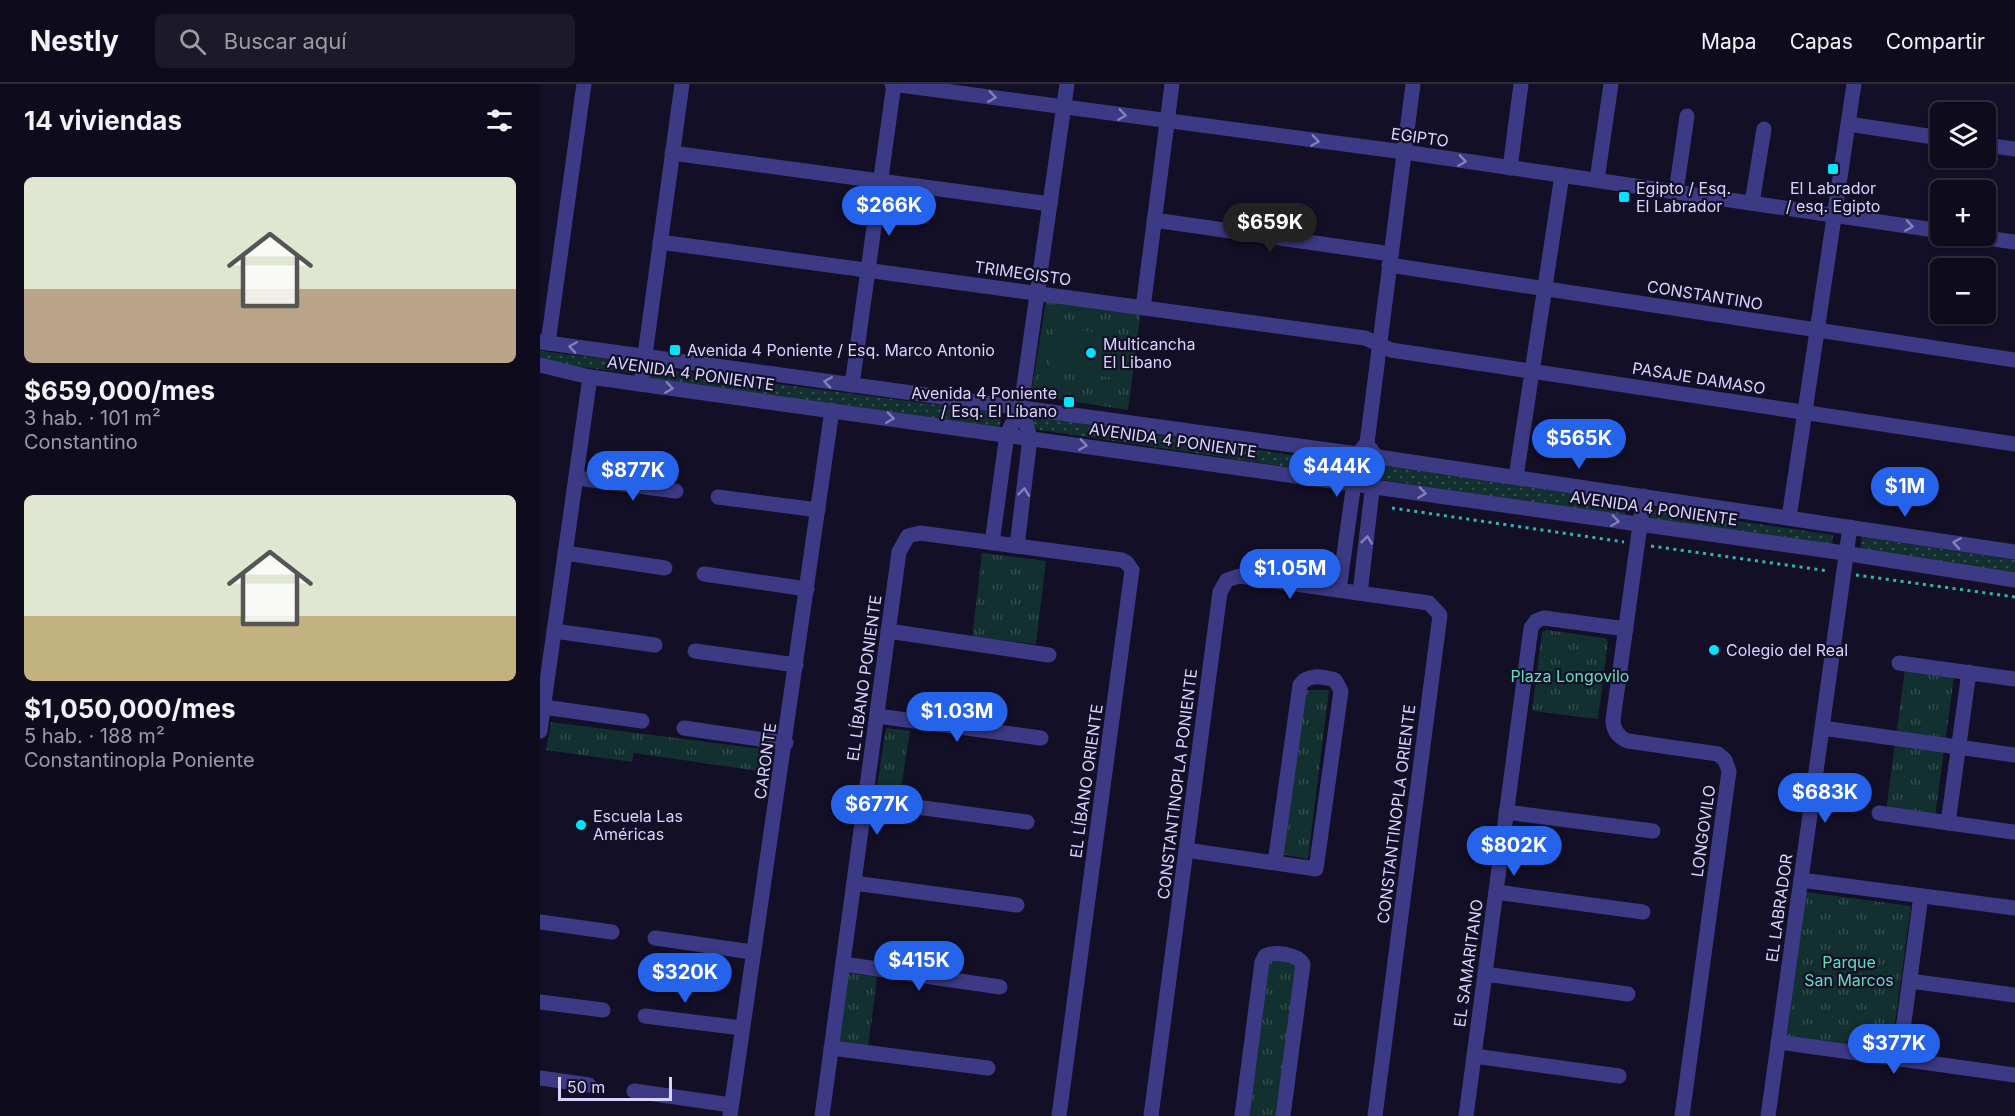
<!DOCTYPE html>
<html lang="es">
<head>
<meta charset="utf-8">
<style>
  :root { --surface:#0e0b1c; --page:#1c1929; --text:#f1f3f6; --muted:#9b9ba3; --line:#2e2b3b; --accent:#2563eb }
  body { margin:0; font-family:Inter,sans-serif; background:var(--page); color:var(--text); height:100vh; display:flex; flex-direction:column; font-size:22px; white-space:nowrap }
  * { box-sizing:border-box; margin:0 }
  p { font-size:20px; color:var(--muted) }
  .icon { flex:none; width:33px; height:33px; fill:none; stroke:currentColor; stroke-width:2; stroke-linecap:round; stroke-linejoin:round }
  .map { position:relative; flex:1; overflow:hidden }
  .sheet { display:flex; flex-direction:column; background:var(--surface); width:540px }
  .sheet>* { flex:none }
  .fabs { position:absolute; left:1390px; top:18px; display:grid; gap:12px }
  .fabs a { display:grid; place-items:center; width:66px; height:66px; border-radius:9px; background:var(--surface); box-shadow:0 2px 4px #0004,0 0 0 2px var(--line); font-size:30px }
  .scale { position:absolute; left:18px; bottom:15px; width:114px; box-sizing:border-box; padding-left:6px; border:3px solid #d9d4ff; border-top:0; font-size:16px; line-height:21px; white-space:nowrap; color:#d9d4ff; -webkit-text-stroke:4px #130f26; paint-order:stroke }
  .price { position:absolute; translate:-50% -51px; padding:0 14px; border-radius:21px; background:var(--accent); color:#fff; font-size:20px; line-height:39px; filter:drop-shadow(0 2px 3px #0008) }
  .price::after { content:''; position:absolute; left:50%; top:36px; width:18px; height:14px; margin-left:-9px; background:inherit; clip-path:polygon(0 0,100% 0,50% 100%) }
  .price.selected { background:#222; color:#fff }
  ul { padding:0; list-style:none }
  li { display:grid; align-content:center; gap:12px; height:318px; padding:0 24px }
  li span { display:grid; place-items:center; height:186px; border-radius:9px; color:#555 }
  li>.icon { margin-inline-start:auto }
  span .icon { width:108px; height:108px; fill:#fffc; stroke-width:1 }
  li b { font-size:26px }
  h2 { display:flex; justify-content:space-between; align-items:center; height:72px; padding:0 24px; font-size:26px }
  header { display:flex; align-items:center; gap:36px; box-sizing:border-box; height:84px; padding:0 30px; background:var(--surface); border-bottom:2px solid var(--line) }
  header strong { font-size:28px }
  nav { display:flex; gap:33px; margin-inline-start:auto; font-size:21px }
  .search { width:420px; height:54px; background:var(--page); display:flex; align-items:center; gap:15px; box-sizing:border-box; padding:0 21px; border-radius:9px; color:var(--muted); font-size:22px }
  main { display:flex; flex:1; min-height:0 }
  .map>svg:first-child { display:block }
</style>
</head>
<body>
<header>
<strong>Nestly</strong>
<div class="search"><svg class="icon" aria-label="search" viewBox="0 0 24 24"><circle cx="10" cy="10" r="6"/><path d="M15 15l6 6"/></svg>Buscar aquí</div>
<nav><a>Mapa</a><a>Capas</a><a>Compartir</a></nav>
</header>
<main>
<section class="sheet">
<h2>14 viviendas<svg class="icon" aria-label="filters" viewBox="0 0 24 24"><path d="M4 7h16M4 17h16"/><circle cx="9" cy="7" r="2"/><circle cx="15" cy="17" r="2"/></svg></h2>
<ul>
<li><span style="background:linear-gradient(#dfe7d0 60%,#b9a48a 0)"><svg class="icon" aria-label="home" viewBox="0 0 24 24"><path d="M3 11l9-7 9 7M6 9v11h12V9"/></svg></span><div><b>$659,000/mes</b><p>3 hab. · 101 m²</p><p>Constantino</p></div></li>
<li><span style="background:linear-gradient(#dfe7d0 65%,#c2b280 0)"><svg class="icon" aria-label="home" viewBox="0 0 24 24"><path d="M3 11l9-7 9 7M6 9v11h12V9"/></svg></span><div><b>$1,050,000/mes</b><p>5 hab. · 188 m²</p><p>Constantinopla Poniente</p></div></li>
</ul>
</section>
<div class="map">
<svg width="1475" height="1032" viewBox="0 0 1475 1032">
  <defs>
    <pattern id="grass-dots" width="8" height="8" patternUnits="userSpaceOnUse" patternTransform="scale(1.5)"><rect width="8" height="8" fill="#12302f"/><path d="M2 2h.1M6 6h.1" fill="none" stroke="#344d4e" stroke-width="1.8" stroke-linecap="round"/></pattern>
    <pattern id="park-tufts" width="24" height="20" patternUnits="userSpaceOnUse" patternTransform="scale(1.5)"><rect width="24" height="20" fill="#12302f"/><path d="M3 7l-1-3M5 7V3M7 7l1-3M15 17l-1-3M17 17v-4M19 17l1-3" fill="none" stroke="#344d4e"/></pattern>
  </defs>
  <rect width="100%" height="100%" fill="#130f26"/>
  <!-- grass -->
  <g fill="url(#grass-dots)">
    <polygon points="0,267 91,278 94,284 89,289 17,280 0,274"/>
    <polygon points="107,283 461,329 460,343 106,294"/>
    <polygon points="489,332 806,379 802,391 493,345"/>
    <polygon points="839,381 1087,417 1085,432 836,395"/>
    <polygon points="1111,424 1293,451 1292,464 1110,437"/>
    <polygon points="1322,453 1475,476 1475,490 1320,465"/>
  </g>
  <!-- park -->
  <g fill="url(#park-tufts)">
    <polygon points="506,216 601,228 588,326 491,311"/>
    <polygon points="442,469 506,477 496,560 432,553"/>
    <polygon points="1007,546 1065,554 1068,558 1058,635 992,627 1002,548"/>
    <polygon points="1365,585 1414,592 1395,733 1346,727"/>
    <polygon points="764,606 789,606 768,775 740,770"/>
    <polygon points="11,638 229,666 226,688 94,669 92,678 6,666"/>
    <polygon points="346,644 370,647 359,718 335,715"/>
    <polygon points="1266,808 1371,822 1351,967 1247,953"/>
    <polygon points="728,874 756,879 737,1032 709,1032"/>
    <polygon points="308,889 337,893 328,964 298,960"/>
  </g>
  <!-- pitch -->
  <polygon fill="#12302f" points="514,243 592,253 588,295 508,286"/>
  <g fill="none" stroke-linecap="round" stroke-linejoin="round">
    <!-- path -->
    <g stroke="#2fb8b0" stroke-width="3" stroke-dasharray="3 4.5" stroke-linecap="butt">
      <polyline points="852,424 1084,458"/>
      <polyline points="1111,462 1289,487"/>
      <polyline points="1316,491 1475,513"/>
    </g>
    <!-- minor -->
    <g stroke="#3d3a85" stroke-width="15">
      <polyline points="352,0 864,68 1401,147"/>
      <polyline points="1308,40 1401,54"/>
      <polyline points="1446,61 1475,65"/>
      <polyline points="132,69 510,120"/>
      <polyline points="970,84 981,0"/>
      <polyline points="1057,96 1071,0"/>
      <polyline points="1136,108 1147,32"/>
      <polyline points="1212,119 1224,45"/>
      <polyline points="614,136 851,170"/>
      <polyline points="1431,152 1475,158"/>
      <polyline points="120,158 825,254 851,266 1475,360"/>
      <polyline points="849,181 1475,276"/>
      <polyline points="603,224 632,0"/>
      <polyline points="0,258 818,370 1475,468"/>
      <polyline points="8,259 44,0"/>
      <polyline points="0,281 50,293 1291,467 1475,496"/>
      <polyline points="101,300 142,0"/>
      <polyline points="312,301 354,0"/>
      <polyline points="976,393 1022,91"/>
      <polyline points="36,394 136,407"/>
      <path d="M1104,412l-31,224c0,10 5,17 15,21l90,13 7,6 4,11 -47,345"/>
      <polyline points="178,413 278,426"/>
      <polyline points="1249,434 1314,0"/>
      <polyline points="452,459 467,350 481,323 527,0"/>
      <polyline points="477,462 490,354 481,323"/>
      <polyline points="25,469 125,484"/>
      <polyline points="164,490 267,505"/>
      <polyline points="799,506 818,370 827,359 873,0"/>
      <polyline points="820,509 836,373 830,364"/>
      <polyline points="14,547 115,561"/>
      <polyline points="348,547 509,571"/>
      <polyline points="155,567 256,581"/>
      <polyline points="1359,579 1475,595"/>
      <polyline points="4,623 102,637"/>
      <polyline points="337,632 501,654"/>
      <polyline points="144,644 246,659"/>
      <polyline points="1282,644 1475,671"/>
      <polyline points="0,647 50,293"/>
      <polyline points="325,716 487,738"/>
      <polyline points="966,728 1113,747"/>
      <polyline points="1339,729 1473,748"/>
      <polyline points="1408,739 1429,588"/>
      <path d="M646,766l130,19 25,-178 -6,-11c-12,-3 -27,-7 -35,5l-25,178"/>
      <polyline points="1261,796 1475,824"/>
      <polyline points="314,799 477,821"/>
      <polyline points="956,808 1103,828"/>
      <polyline points="0,838 72,848"/>
      <polyline points="115,854 212,868"/>
      <polyline points="303,880 460,903"/>
      <polyline points="945,890 1088,910"/>
      <polyline points="1370,897 1475,911"/>
      <polyline points="0,918 63,926"/>
      <polyline points="105,932 202,944"/>
      <polyline points="1238,958 1475,991"/>
      <polyline points="291,964 448,984"/>
      <polyline points="934,972 1079,992"/>
      <polyline points="1359,975 1381,812"/>
      <polyline points="0,994 49,1001"/>
      <polyline points="94,1007 191,1021"/>
      <polyline points="190,1032 292,326"/>
      <polyline points="282,1032 359,468 368,452 380,449 582,476 587,479 592,486 519,1032"/>
      <polyline points="611,1032 680,508 687,496 699,492 889,519 900,531 835,1032"/>
      <path d="M702,1032l20,-154 3,-6c11,-5 32,-2 38,8l-20,152"/>
      <polyline points="926,1032 991,544 996,537 1004,534 1086,545"/>
      <polyline points="1228,1032 1310,443"/>
    </g>
  </g>
  <!-- one-way arrows -->
  <defs><path id="oneway-chevron" d="M-2-3.5L2.5 0L-2 3.5" fill="none" stroke-width="1.6" stroke-linecap="round" stroke-linejoin="round" transform="scale(1.5)"/></defs>
  <g stroke="#837fbc">
    <use href="#oneway-chevron" transform="translate(452 13) rotate(8)"/>
    <use href="#oneway-chevron" transform="translate(582 31) rotate(8)"/>
    <use href="#oneway-chevron" transform="translate(775 57) rotate(8)"/>
    <use href="#oneway-chevron" transform="translate(922 77) rotate(8)"/>
    <use href="#oneway-chevron" transform="translate(1369 142) rotate(9)"/>
    <use href="#oneway-chevron" transform="translate(33 263) rotate(-172)"/>
    <use href="#oneway-chevron" transform="translate(288 298) rotate(-172)"/>
    <use href="#oneway-chevron" transform="translate(129 304) rotate(8)"/>
    <use href="#oneway-chevron" transform="translate(350 334) rotate(8)"/>
    <use href="#oneway-chevron" transform="translate(543 361) rotate(8)"/>
    <use href="#oneway-chevron" transform="translate(484 408) rotate(-83)"/>
    <use href="#oneway-chevron" transform="translate(882 409) rotate(8)"/>
    <use href="#oneway-chevron" transform="translate(1075 437) rotate(8)"/>
    <use href="#oneway-chevron" transform="translate(827 456) rotate(-83)"/>
    <use href="#oneway-chevron" transform="translate(1417 459) rotate(-171)"/>
  </g>
  <!-- markers -->
  <g fill="#00e5ff" stroke="#130f26" stroke-width="2">
    <rect x="1287" y="79" width="12" height="12" rx="3"/>
    <rect x="1078" y="107" width="12" height="12" rx="3"/>
    <rect x="129" y="260" width="12" height="12" rx="3"/>
    <circle cx="551" cy="269" r="6"/>
    <rect x="523" y="312" width="12" height="12" rx="3"/>
    <circle cx="1174" cy="566" r="6"/>
    <circle cx="41" cy="741" r="6"/>
  </g>
  <g text-anchor="middle" stroke-width="4.5" stroke-linejoin="round" paint-order="stroke">
    <!-- street labels -->
    <g font-size="16" fill="#d9d4ff" stroke="#130f26">
      <text transform="translate(880 53) rotate(8)" y="6">EGIPTO</text>
      <text transform="translate(483 189) rotate(8)" y="6">TRIMEGISTO</text>
      <text transform="translate(1165 211) rotate(9)" y="6">CONSTANTINO</text>
      <text transform="translate(151 289) rotate(8)" y="6">AVENIDA 4 PONIENTE</text>
      <text transform="translate(1159 294) rotate(9)" y="6">PASAJE DAMASO</text>
      <text transform="translate(633 356) rotate(8)" y="6">AVENIDA 4 PONIENTE</text>
      <text transform="translate(1114 424) rotate(8)" y="6">AVENIDA 4 PONIENTE</text>
      <text transform="translate(324 594) rotate(-82)" y="6">EL LÍBANO PONIENTE</text>
      <text transform="translate(225 677) rotate(-82)" y="6">CARONTE</text>
      <text transform="translate(546 697) rotate(-82)" y="6">EL LÍBANO ORIENTE</text>
      <text transform="translate(637 700) rotate(-83)" y="6">CONSTANTINOPLA PONIENTE</text>
      <text transform="translate(856 730) rotate(-83)" y="6">CONSTANTINOPLA ORIENTE</text>
      <text transform="translate(1163 747) rotate(-82)" y="6">LONGOVILO</text>
      <text transform="translate(1239 824) rotate(-82)" y="6">EL LABRADOR</text>
      <text transform="translate(928 879) rotate(-82)" y="6">EL SAMARITANO</text>
    </g>
    <!-- poi labels -->
    <g font-size="16" fill="#d9d4ff" stroke="#130f26" text-anchor="start">
      <text x="1096" y="110">Egipto / Esq.<tspan x="1096" dy="18">El Labrador</tspan></text>
      <text x="1293" y="110" text-anchor="middle">El Labrador<tspan x="1293" dy="18">/ esq. Egipto</tspan></text>
      <text x="563" y="266">Multicancha<tspan x="563" dy="18">El Libano</tspan></text>
      <text x="147" y="272">Avenida 4 Poniente / Esq. Marco Antonio</text>
      <text x="517" y="315" text-anchor="end">Avenida 4 Poniente<tspan x="517" dy="18">/ Esq. El Líbano</tspan></text>
      <text x="1186" y="572">Colegio del Real</text>
      <text x="53" y="738">Escuela Las<tspan x="53" dy="18">Américas</tspan></text>
    </g>
    <!-- park labels -->
    <g font-size="16" fill="#5fe0c0" stroke="#130f26">
      <text x="1030" y="598">Plaza Longovilo</text>
      <text x="1309" y="884">Parque<tspan x="1309" dy="18">San Marcos</tspan></text>
    </g>
  </g>
</svg>
<div class="fabs">
<a><svg class="icon" aria-label="layers" viewBox="0 0 24 24"><path d="M12 4l9 5-9 5-9-5zM3 14l9 5 9-5"/></svg></a>
<a>+</a>
<a>−</a>
</div>
<div class="scale">50 m</div>
<b class="price" style="left:349px;top:153px">$266K</b>
<b class="price selected" style="left:730px;top:170px">$659K</b>
<b class="price" style="left:1039px;top:386px">$565K</b>
<b class="price" style="left:797px;top:414px">$444K</b>
<b class="price" style="left:93px;top:418px">$877K</b>
<b class="price" style="left:1365px;top:434px">$1M</b>
<b class="price" style="left:750px;top:516px">$1.05M</b>
<b class="price" style="left:417px;top:659px">$1.03M</b>
<b class="price" style="left:1285px;top:740px">$683K</b>
<b class="price" style="left:337px;top:752px">$677K</b>
<b class="price" style="left:974px;top:793px">$802K</b>
<b class="price" style="left:379px;top:908px">$415K</b>
<b class="price" style="left:145px;top:920px">$320K</b>
<b class="price" style="left:1354px;top:991px">$377K</b>
</div>
</main>
</body>
</html>
